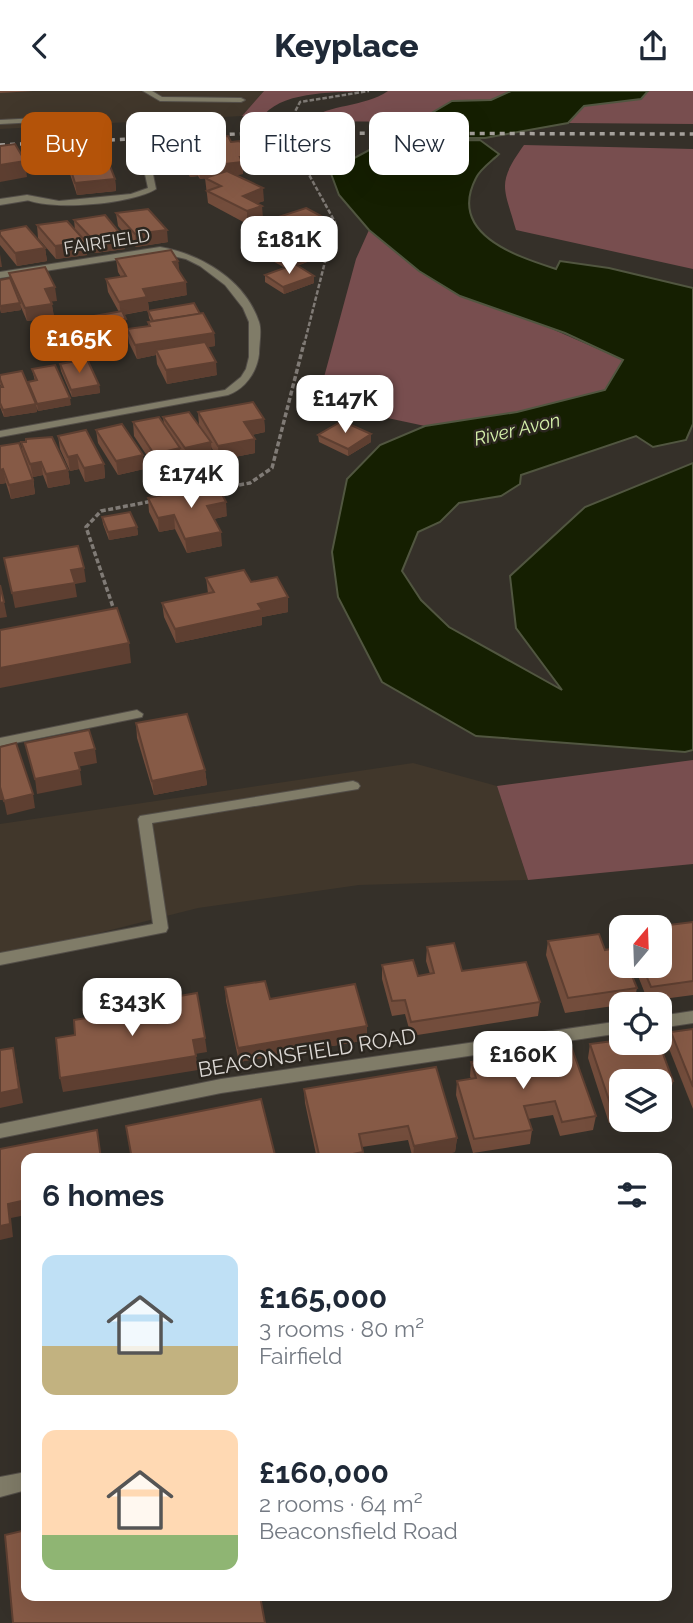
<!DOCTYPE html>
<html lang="en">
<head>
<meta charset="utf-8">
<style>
  :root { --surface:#fff; --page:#f2f2f3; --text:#1f2937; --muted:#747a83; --accent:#b45309 }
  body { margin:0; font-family:Raleway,sans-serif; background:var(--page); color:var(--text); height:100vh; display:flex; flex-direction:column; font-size:26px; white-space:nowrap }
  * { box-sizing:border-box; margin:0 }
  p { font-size:23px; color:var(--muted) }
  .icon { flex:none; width:38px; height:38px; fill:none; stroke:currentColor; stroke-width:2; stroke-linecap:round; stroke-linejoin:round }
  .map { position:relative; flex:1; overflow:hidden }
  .drawer { position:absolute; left:21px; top:1062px; width:651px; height:448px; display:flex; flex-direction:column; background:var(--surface); border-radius:14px; box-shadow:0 7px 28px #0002 }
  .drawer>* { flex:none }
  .top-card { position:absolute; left:21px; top:21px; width:651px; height:63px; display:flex; gap:14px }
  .needle { width:46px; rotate:19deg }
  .controls { position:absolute; left:609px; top:824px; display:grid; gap:14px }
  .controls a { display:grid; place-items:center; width:63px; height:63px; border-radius:14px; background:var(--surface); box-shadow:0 7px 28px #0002; font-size:35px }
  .price { position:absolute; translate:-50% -60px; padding:0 16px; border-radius:14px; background:#fff; color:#222; font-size:23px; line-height:46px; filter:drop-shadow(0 2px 4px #0008) }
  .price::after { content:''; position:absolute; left:50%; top:42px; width:21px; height:16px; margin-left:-10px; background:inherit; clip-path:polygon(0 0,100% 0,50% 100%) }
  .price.active { background:var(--accent); color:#fff }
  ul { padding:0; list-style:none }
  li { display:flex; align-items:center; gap:21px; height:175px; padding:0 21px }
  li span { display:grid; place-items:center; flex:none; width:196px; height:140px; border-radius:14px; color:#555 }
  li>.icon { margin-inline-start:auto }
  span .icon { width:84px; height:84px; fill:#fffc; stroke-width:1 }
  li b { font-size:30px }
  h2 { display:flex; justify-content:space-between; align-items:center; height:84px; padding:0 21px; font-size:30px }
  .tag { padding:0 24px; border-radius:14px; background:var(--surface); box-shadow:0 7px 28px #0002; font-size:24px; line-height:63px }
  .tag.active { background:var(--accent); color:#fff }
  header { display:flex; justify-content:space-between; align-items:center; height:91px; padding:0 21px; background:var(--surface); font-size:32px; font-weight:800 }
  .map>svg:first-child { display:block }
</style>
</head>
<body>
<header><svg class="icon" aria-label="back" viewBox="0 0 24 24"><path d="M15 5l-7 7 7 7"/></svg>Keyplace<svg class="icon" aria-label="share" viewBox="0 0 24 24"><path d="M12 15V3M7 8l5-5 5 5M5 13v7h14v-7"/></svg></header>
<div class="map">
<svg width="693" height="1532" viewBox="0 0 693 1532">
  <rect width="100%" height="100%" fill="#353029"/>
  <!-- built -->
  <g fill="#41372b">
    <polygon points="0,0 264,0 242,25 0,38"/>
    <polygon points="413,672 497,695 528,789 359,794 198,817 0,867 0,733"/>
  </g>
  <!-- green -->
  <g fill="#784e4f">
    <path d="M264,0h98c-31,2 -83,0 -101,28l-19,-3z"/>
    <path d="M388,0h123l-20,9 -39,1 -35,21 -110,-1c23,-18 56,-13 81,-30z"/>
    <polygon points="648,0 693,0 693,33 568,32 584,15 641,8"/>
    <path d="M524,54l169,4v120l-177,-39c-12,-43 -20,-46 8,-85z"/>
    <polygon points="369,139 419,180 623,269 606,299 517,321 425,335 317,312 356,168"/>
    <polygon points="693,669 693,773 528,789 497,695"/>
  </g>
  <!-- water -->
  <g fill="#151f01" stroke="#515640" stroke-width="2">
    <polygon points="511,0 648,0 641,8 584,15 568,32 485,47 389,47 452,10 491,9"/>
    <path d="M480,49l19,14c-7,7 -19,15 -23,24 -29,56 40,78 80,91l4,-8 49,7 84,20v136l-7,16 -33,7 -17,-11 -115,39 -1,9 -19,12 -42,7 -19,19 -22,10 -16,39 19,29 28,27 113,63 -46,-62 -6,-52 75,-69 108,-44v287l-8,2 -209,-16 -94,-54 -44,-85 -6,-45 15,-73 33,-34 45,-19 92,-14 88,-22 18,-30 -58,-27 -105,-37 -41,-25 -50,-41 -30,-35 -9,-24 56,-30z"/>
  </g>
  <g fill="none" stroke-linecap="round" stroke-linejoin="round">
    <!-- lane casing -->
    <g stroke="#534e48" stroke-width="2">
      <g id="lane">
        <polygon points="143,0 152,0 162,6 241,7 245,9 241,11 160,10"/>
        <path d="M147,72l4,2 5,24c-23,15 -109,23 -133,9l4,-3 32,6 72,-7 17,-6 -5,-23z"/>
        <polygon points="137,619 143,623 142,626 0,655 0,647"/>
        <polygon points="353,690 358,692 360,695 358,698 152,732 168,837 166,841 0,874 0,862 153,833 138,728 140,725"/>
        <polygon points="26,1381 26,1399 0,1406 0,1386"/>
      </g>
    </g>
    <!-- street casing -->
    <g stroke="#534e48" stroke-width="2">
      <g id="street">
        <polygon points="96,24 97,26 93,28 0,33 0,29"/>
        <polygon points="27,104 31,107 30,109 0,114 0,108"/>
        <path d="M160,156c41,7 85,33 99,75 3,9 0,22 0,32 -2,18 -14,35 -31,41l-228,42v-6l225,-41 16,-13 5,-8 3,-12v-35l-6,-14 -18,-23 -25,-19 -14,-7 -26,-6 -160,25v-6z"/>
        <polygon points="693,920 693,932 660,937 660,925"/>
        <polygon points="621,930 621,942 221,1002 0,1047 0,1033 221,988"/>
      </g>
    </g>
    <!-- path-far1 -->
    <polyline stroke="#807b76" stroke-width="2.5" stroke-dasharray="4.5 2" stroke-linecap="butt" points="304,254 335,131 285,40 300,11 369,0"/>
    <!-- path -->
    <g stroke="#807b76" stroke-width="3.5" stroke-dasharray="5 2.5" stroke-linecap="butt">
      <polyline points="217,398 250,392 272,377 304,252"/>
      <polyline points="115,522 86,436 101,420 153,410"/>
    </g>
    <!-- lane -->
    <use href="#lane" fill="#807c68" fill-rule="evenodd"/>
    <!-- street -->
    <use href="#street" fill="#807c68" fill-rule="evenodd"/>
    <!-- rail -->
    <polyline stroke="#a6a19c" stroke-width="3.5" stroke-dasharray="5 5" stroke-linecap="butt" points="0,54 259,42 693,43"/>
  </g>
  <!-- wall -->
  <g fill="#734d3c">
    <polygon points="0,0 33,0 0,2"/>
    <polygon points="185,49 231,51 248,78 243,78 243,83 236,84 264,110 257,112 263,127 247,133 208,112 205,87 200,88 198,85 190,86 182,68 182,56 186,55"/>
    <polygon points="63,56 105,65 105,70 115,88 116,100 77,104 65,68"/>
    <polygon points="116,122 168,151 136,156 118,135"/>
    <polygon points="323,126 324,145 321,158 315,160 315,168 297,175 314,192 284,203 265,191 265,184 285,177 264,165 264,158 252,152 252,139 269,133 269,129"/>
    <polygon points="74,129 125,158 95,162 86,153 87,164 56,168 38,147 37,134 75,139"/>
    <polygon points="0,140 45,157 47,170 17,175 0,154"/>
    <polygon points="116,168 178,170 179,181 187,204 148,211 149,219 123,224 126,228 126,235 99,239 95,232 94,225 119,221 108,201 106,188 121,186 118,181"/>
    <polygon points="9,182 57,210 51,210 54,226 27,230 20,214 21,219 1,222 0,217 0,189 10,187"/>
    <polygon points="148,220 200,223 214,242 215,255 207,256 217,284 167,293 157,273 156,264 137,268 129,252 127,238 149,235 148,231 151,231 149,227"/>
    <polygon points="60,273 99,294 100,302 72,306 61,280"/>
    <polygon points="32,278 71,314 38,320 36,315 37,321 4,326 0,316 0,296 1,296 0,293 0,284 29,298 28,291 35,290"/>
    <polygon points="198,321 264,328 265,341 252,344 255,362 219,369 211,356 212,365 186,371 181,363 181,370 155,377 134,345 133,331 164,334 163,326 199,334"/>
    <polygon points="96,339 144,378 118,384 98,352"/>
    <polygon points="318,344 371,351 348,365 319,351"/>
    <polygon points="58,345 104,373 105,387 85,391 79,378 70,380 60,358"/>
    <polygon points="21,351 68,379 70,393 48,397 43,384 33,386 35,403 11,408 6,392 0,393 0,355 23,364"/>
    <polygon points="148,407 227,425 214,428 222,455 187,462 175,438 159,441 149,421"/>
    <polygon points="102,426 137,436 138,444 109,449 103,433"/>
    <polygon points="206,487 251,491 288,521 262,526 262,534 176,552 164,526 162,512 208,502"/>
    <polygon points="136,632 205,679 207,694 154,704 137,647"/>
    <polygon points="693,831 693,904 648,910 634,875 660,875"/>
    <polygon points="548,850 605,859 637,897 634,912 565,922 546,864"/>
    <polygon points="427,856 462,880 540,911 538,925 411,945 405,923 392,925 382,888 382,874 418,885 430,883 426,870"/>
    <polygon points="225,896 367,935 367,949 239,971 226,910"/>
    <polygon points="693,938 693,1018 668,955 671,941"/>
    <polygon points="590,953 673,990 670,1004 661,1006 663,1010 660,1022 660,990 621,990 621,1029 628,1029 609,1032 588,967"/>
    <polygon points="471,971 596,1025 593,1039 560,1045 553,1024 528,1028 532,1039 530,1053 473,1062 456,1004 457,990 471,988 470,985"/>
    <polygon points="304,998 457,1047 455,1061 421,1068 413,1068 408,1049 362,1056 363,1068 317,1068 305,1012"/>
  </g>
  <!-- shaded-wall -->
  <g fill="#5e3f31">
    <polygon points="105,65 106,77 99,78 98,66"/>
    <polygon points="240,66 248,66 248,78 243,78 243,83 200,88 199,76"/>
    <polygon points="78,69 79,81 69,74 68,70"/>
    <polygon points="25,70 27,86 0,91 0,74"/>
    <polygon points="197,72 198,85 190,86 189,73"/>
    <polygon points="115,88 116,100 77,104 75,92"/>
    <polygon points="263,97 264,110 244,117 243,105"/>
    <polygon points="262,115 263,127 247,133 247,120"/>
    <polygon points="323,126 324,145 321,158 315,160 315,168 287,178 287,165 297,149 296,136"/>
    <polygon points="167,139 168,151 136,156 135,143"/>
    <polygon points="123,146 125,158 95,162 94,150"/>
    <polygon points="86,151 87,164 56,168 55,155"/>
    <polygon points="45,157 47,170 17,175 15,162"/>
    <polygon points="0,163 2,176 0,176"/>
    <polygon points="178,170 180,183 173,171"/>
    <polygon points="314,185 314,192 284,203 283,196"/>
    <polygon points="186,191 187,204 148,211 149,219 121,224 119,211 143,198"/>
    <polygon points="55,196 57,210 47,211 45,198"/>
    <polygon points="20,212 21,219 1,222 0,215"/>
    <polygon points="52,213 54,226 27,230 25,217"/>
    <polygon points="126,228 126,235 99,239 98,232"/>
    <polygon points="214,242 215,255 158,264 156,259 156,264 137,268 135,254"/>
    <polygon points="216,271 217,284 167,293 166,279"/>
    <polygon points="99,294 100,302 72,306 71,299"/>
    <polygon points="70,307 71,314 38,320 37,313"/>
    <polygon points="36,313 37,321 4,326 3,319"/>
    <polygon points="264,328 265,341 245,345 244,331"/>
    <polygon points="371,343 371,351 348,365 348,358"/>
    <polygon points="255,348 255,362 219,369 218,355"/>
    <polygon points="211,351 212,365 186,371 185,357"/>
    <polygon points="180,357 181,370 155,377 154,363"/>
    <polygon points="77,364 79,378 70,380 68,366"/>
    <polygon points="143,364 144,378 118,384 116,370"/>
    <polygon points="41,371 43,384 33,386 30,373"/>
    <polygon points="104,373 105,387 85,391 84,377"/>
    <polygon points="3,378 6,392 0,393 0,379"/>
    <polygon points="68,379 70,393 48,397 46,383"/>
    <polygon points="33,389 35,403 11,408 9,394"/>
    <polygon points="226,411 227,425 208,429 207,415"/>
    <polygon points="174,424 175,438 159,441 158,427"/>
    <polygon points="137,436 138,444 109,449 108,441"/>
    <polygon points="221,441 222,455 187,462 185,448"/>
    <polygon points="84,477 86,491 75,493 77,506 15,517 12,502 71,479"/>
    <polygon points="288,506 288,521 262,526 262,534 176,552 175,538 258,513"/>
    <polygon points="4,511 7,526 0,527 0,512"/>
    <polygon points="129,552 131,572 0,597 0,577"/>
    <polygon points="95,658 97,672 77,676 75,662"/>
    <polygon points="80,679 82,694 37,703 35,688"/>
    <polygon points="205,679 207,694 154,704 152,690"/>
    <polygon points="0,696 3,709 0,709"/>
    <polygon points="33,703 35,717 7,724 4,710"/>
    <polygon points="367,935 367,949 239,971 238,957"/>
    <polygon points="205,947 207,961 195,963 193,949"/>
    <polygon points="13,957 16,971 23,1012 0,1017 0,1002"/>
    <polygon points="196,965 198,979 63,1001 60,987"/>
    <polygon points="457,1047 455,1061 421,1068 413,1068 414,1055"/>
    <polygon points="26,1109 26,1124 11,1127 13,1146 0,1149 0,1135 8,1113"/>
  </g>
  <!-- building -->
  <g fill="#865a46" stroke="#5e3f31" stroke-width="2">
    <polygon points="228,45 231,51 240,50 248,66 240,66 242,71 199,76 197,72 189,73 182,56 188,55 185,49"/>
    <polygon points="99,52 105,65 98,66 100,71 108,70 115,88 75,92 69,73 79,72 78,69 68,70 63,56"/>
    <polygon points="15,53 25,70 0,74 0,55"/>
    <polygon points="227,80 263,97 243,105 262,115 247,120 207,100 221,95 205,87"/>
    <polygon points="306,117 323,126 296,136 303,139 323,132 321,145 306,151 315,155 287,165 263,152 270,150 252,139 273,132 269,129"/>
    <polygon points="148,118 167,139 135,143 116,122"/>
    <polygon points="105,124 123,146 94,150 74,129"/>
    <polygon points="67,130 86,151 55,155 37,134"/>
    <polygon points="26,135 45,157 15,162 0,144 0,140"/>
    <polygon points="171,159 178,170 173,171 186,191 143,198 147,206 119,211 106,188 126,185 116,168"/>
    <polygon points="295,173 314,185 283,196 265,184"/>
    <polygon points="45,176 55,196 45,198 52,213 25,217 9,182"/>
    <polygon points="10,187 20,212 0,215 0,189"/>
    <polygon points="194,212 200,223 153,230 148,220"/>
    <polygon points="122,220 126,228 98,232 94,225"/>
    <polygon points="203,222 214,242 135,254 127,238 150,235 148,231"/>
    <polygon points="205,251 216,271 166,279 156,259"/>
    <polygon points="87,268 99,294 71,299 60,273"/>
    <polygon points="55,274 70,307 37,313 28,291 37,289 32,278"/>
    <polygon points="22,280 36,313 3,319 0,312 0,296 3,296 0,288 0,284"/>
    <polygon points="253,311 264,328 244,331 255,348 218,355 198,321"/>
    <polygon points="189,321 211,351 185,357 163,326"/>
    <polygon points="159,326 180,357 154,363 133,331"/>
    <polygon points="342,330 371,343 348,358 318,344"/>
    <polygon points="122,333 143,364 116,370 96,339"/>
    <polygon points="86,339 104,373 84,377 77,364 68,366 58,345"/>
    <polygon points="52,346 68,379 46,383 41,371 30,373 21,351 26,351 26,348"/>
    <polygon points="19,352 33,389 9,394 3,378 0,379 0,355"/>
    <polygon points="217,393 226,411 207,415 221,441 185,448 174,424 158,427 148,407"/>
    <polygon points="130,421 137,436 108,441 102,426"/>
    <polygon points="78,455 84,477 71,479 75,492 12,502 4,467"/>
    <polygon points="244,479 251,491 277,486 288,506 258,513 262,519 175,538 162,512 214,501 206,487"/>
    <polygon points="0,494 4,511 0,512"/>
    <polygon points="117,517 129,552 0,577 0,539"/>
    <polygon points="187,623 205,679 152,690 136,632"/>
    <polygon points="89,639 95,658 75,662 80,679 35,688 25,652"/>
    <polygon points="16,652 33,703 4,710 0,696 0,656"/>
    <polygon points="693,831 693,890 651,896 642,875 660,875 660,836 653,836"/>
    <polygon points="599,843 605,859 621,856 621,875 628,875 637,897 568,907 548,850"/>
    <polygon points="454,852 462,880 526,871 540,911 411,931 405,909 392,910 382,874 413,869 418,885 434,882 427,856"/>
    <polygon points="265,890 270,908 355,893 367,935 238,957 225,896"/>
    <polygon points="197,902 205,947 193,949 196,965 60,987 56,947 75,944 74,929 129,920 128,911 155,907 158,932 172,930 168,907"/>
    <polygon points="693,938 693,996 671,941"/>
    <polygon points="621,949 621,952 659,952 673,990 660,992 660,990 621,990 621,1016 612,1018 590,953"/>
    <polygon points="571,955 596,1025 562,1031 555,1010 524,1015 532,1039 474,1048 457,990 476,987 471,971"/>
    <polygon points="13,957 19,998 0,1002 0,959"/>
    <polygon points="436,976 457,1047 414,1055 408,1035 359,1043 363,1061 327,1068 320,1068 304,998"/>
    <polygon points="261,1008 276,1068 132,1068 126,1035"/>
    <polygon points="97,1039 101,1068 26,1068 26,1109 8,1113 10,1133 0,1135 0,1058"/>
    <polygon points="26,1439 26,1505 260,1505 265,1532 13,1532 5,1444"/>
  </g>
  <g text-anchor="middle" stroke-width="5" stroke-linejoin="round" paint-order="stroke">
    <!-- far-street labels -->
    <g font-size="18" fill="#dcd8d4" stroke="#2b261f">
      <text transform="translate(107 151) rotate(-9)" y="6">FAIRFIELD</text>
    </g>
    <!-- far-water labels -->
    <g font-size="19" font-style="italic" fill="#d5f0aa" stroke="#2b261f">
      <text transform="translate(517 338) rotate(-13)" y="7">River Avon</text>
    </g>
    <!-- street labels -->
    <g font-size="21" fill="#dcd8d4" stroke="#2b261f">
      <text transform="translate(307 962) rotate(-9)" y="7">BEACONSFIELD ROAD</text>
    </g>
  </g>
</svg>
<div class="controls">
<a><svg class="needle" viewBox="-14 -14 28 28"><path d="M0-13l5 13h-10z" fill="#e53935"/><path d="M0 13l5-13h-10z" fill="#747a83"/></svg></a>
<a><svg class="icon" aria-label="locate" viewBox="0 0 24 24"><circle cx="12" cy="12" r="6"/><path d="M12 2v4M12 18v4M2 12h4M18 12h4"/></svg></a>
<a><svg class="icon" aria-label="layers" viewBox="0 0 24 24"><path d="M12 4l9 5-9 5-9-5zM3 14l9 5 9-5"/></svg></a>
</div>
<b class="price" style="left:289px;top:185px">£181K</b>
<b class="price active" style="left:79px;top:284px">£165K</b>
<b class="price" style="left:345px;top:344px">£147K</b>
<b class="price" style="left:191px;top:419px">£174K</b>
<b class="price" style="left:132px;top:947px">£343K</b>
<b class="price" style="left:523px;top:1000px">£160K</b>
<div class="top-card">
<a class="tag active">Buy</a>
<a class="tag">Rent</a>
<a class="tag">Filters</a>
<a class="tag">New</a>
</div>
<section class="drawer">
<h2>6 homes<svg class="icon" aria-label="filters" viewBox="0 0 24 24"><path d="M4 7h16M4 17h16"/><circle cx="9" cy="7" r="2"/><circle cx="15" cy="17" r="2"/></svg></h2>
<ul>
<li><span style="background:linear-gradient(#bfe0f5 65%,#c2b280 0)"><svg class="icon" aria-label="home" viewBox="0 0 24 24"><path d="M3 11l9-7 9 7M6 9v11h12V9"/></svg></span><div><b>£165,000</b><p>3 rooms · 80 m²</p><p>Fairfield</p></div></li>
<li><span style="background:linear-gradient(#ffd9b3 75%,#8fb573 0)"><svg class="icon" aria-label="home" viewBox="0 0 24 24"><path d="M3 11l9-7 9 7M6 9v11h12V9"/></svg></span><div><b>£160,000</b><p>2 rooms · 64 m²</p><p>Beaconsfield Road</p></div></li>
</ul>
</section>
</div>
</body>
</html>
